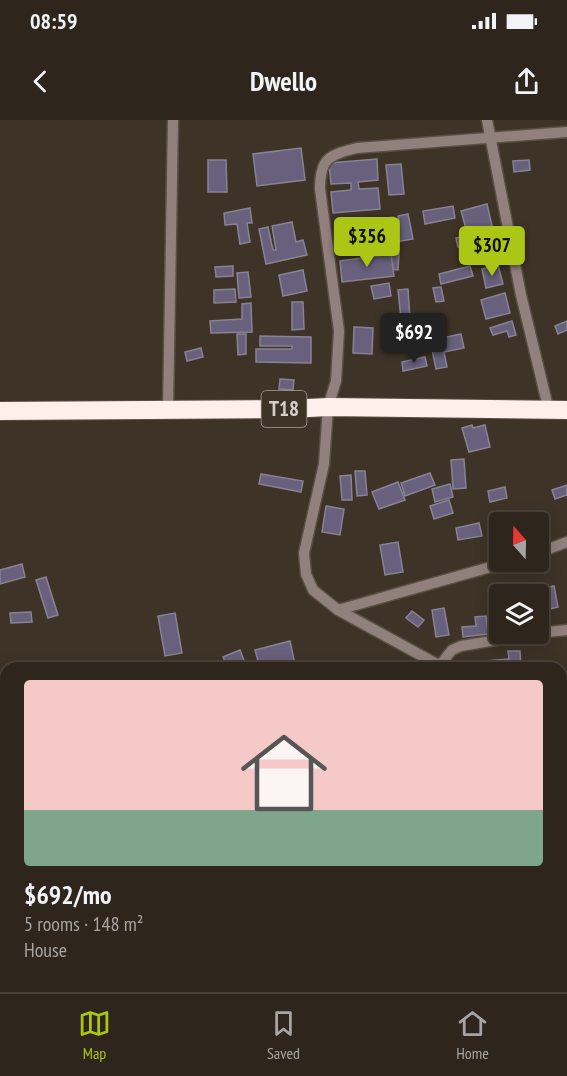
<!DOCTYPE html>
<html lang="en">
<head>
<meta charset="utf-8">
<style>
  :root { --surface:#2e261d; --page:#362e26; --text:#f1f3f6; --muted:#a7a5a4; --line:#49433b; --accent:#abc614 }
  body { margin:0; font-family:"PT Sans Narrow",sans-serif; background:var(--page); color:var(--text); height:100vh; display:flex; flex-direction:column; font-size:22px; white-space:nowrap }
  * { box-sizing:border-box; margin:0 }
  p { font-size:20px; color:var(--muted) }
  .icon { flex:none; width:33px; height:33px; fill:none; stroke:currentColor; stroke-width:2; stroke-linecap:round; stroke-linejoin:round }
  .map { position:relative; flex:1; overflow:hidden }
  .panel { position:absolute; left:0px; top:542px; width:567px; height:332px; display:flex; flex-direction:column; background:var(--surface); border-radius:18px 18px 0 0; box-shadow:0 3px 15px #0003,0 0 0 2px var(--line) }
  .panel>* { flex:none }
  .needle { width:39px; rotate:340deg }
  .tools { position:absolute; left:489px; top:392px; display:grid; gap:12px }
  .tools a { display:grid; place-items:center; width:60px; height:60px; border-radius:6px; background:var(--surface); box-shadow:0 3px 15px #0003,0 0 0 2px var(--line); font-size:30px }
  .price { position:absolute; translate:-50% -51px; padding:0 14px; border-radius:6px; background:var(--accent); color:#111; font-size:20px; line-height:39px; filter:drop-shadow(0 2px 3px #0008) }
  .price::after { content:''; position:absolute; left:50%; top:36px; width:18px; height:14px; margin-left:-9px; background:inherit; clip-path:polygon(0 0,100% 0,50% 100%) }
  .price.selected { background:#222; color:#fff }
  ul { padding:0; list-style:none }
  li { display:grid; align-content:center; gap:12px; height:318px; padding:0 24px }
  li span { display:grid; place-items:center; height:186px; border-radius:6px; color:#555 }
  li>.icon { margin-inline-start:auto }
  span .icon { width:108px; height:108px; fill:#fffc; stroke-width:1 }
  li b { font-size:26px }
  .status { display:flex; justify-content:space-between; align-items:center; height:42px; padding:0 30px; background:var(--surface); direction:ltr }
  .status svg { height:16px; fill:currentColor }
  header { display:flex; justify-content:space-between; align-items:center; height:78px; padding:0 24px; background:var(--surface); font-size:27px; font-weight:700 }
  .dock { display:flex; justify-content:space-around; align-items:center; height:84px; border-top:2px solid var(--line); background:var(--surface); font-size:16px; color:var(--muted) }
  .dock a { display:grid; justify-items:center; gap:3px }
  .dock .selected { color:var(--accent) }
  .map>svg:first-child { display:block }
</style>
</head>
<body>
<div class="status"><b>08:59</b><svg viewBox="0 0 49 12"><path d="M0 12V9h3v3zM5 12V6h3v6zM10 12V3h3v9zM15 12V0h3v12zM26 1h20v11H26zM47 4h2v5h-2z"/></svg></div>
<header><svg class="icon" aria-label="back" viewBox="0 0 24 24"><path d="M15 5l-7 7 7 7"/></svg>Dwello<svg class="icon" aria-label="share" viewBox="0 0 24 24"><path d="M12 15V3M7 8l5-5 5 5M5 13v7h14v-7"/></svg></header>
<div class="map">
<svg width="567" height="872" viewBox="0 0 567 872">
  <rect width="100%" height="100%" fill="#3e3327"/>
  <!-- building -->
  <g fill="#68607c" stroke="#888394" stroke-width="1.5">
    <polygon points="301,28 305,60 257,66 253,34"/>
    <polygon points="377,39 378,60 358,62 359,69 378,68 380,89 333,93 331,72 351,70 351,63 331,64 329,43"/>
    <polygon points="208,40 226,40 227,72 208,72"/>
    <polygon points="529,40 530,50 514,52 513,41"/>
    <polygon points="401,44 404,74 389,75 386,45"/>
    <polygon points="487,84 492,106 467,112 461,91"/>
    <polygon points="453,86 455,98 425,104 423,91"/>
    <polygon points="250,88 252,103 247,103 250,122 240,124 237,104 225,105 224,93"/>
    <polygon points="408,94 413,119 384,124 380,99 393,97 394,103 399,102 398,96"/>
    <polygon points="292,102 296,122 303,120 307,135 266,144 259,109 268,107 273,130 276,130 272,106"/>
    <polygon points="350,104 351,118 342,118 340,105"/>
    <polygon points="490,114 495,136 475,140 472,124 458,127 456,118 469,115 470,119"/>
    <polygon points="390,132 399,133 398,150 389,149"/>
    <polygon points="391,134 394,156 342,162 340,141"/>
    <polygon points="498,145 503,164 486,168 482,149"/>
    <polygon points="233,146 233,156 216,157 215,147"/>
    <polygon points="470,146 473,156 441,164 439,154"/>
    <polygon points="303,150 307,171 283,176 279,155"/>
    <polygon points="248,152 251,177 239,178 237,153"/>
    <polygon points="389,163 391,176 374,179 371,166"/>
    <polygon points="441,167 444,181 436,182 433,168"/>
    <polygon points="235,169 236,182 214,183 214,170"/>
    <polygon points="408,169 410,199 401,199 398,170"/>
    <polygon points="505,173 510,193 486,199 481,180"/>
    <polygon points="292,182 303,182 304,209 292,210"/>
    <polygon points="251,183 252,212 211,213 210,201 242,199 242,184"/>
    <polygon points="512,201 516,215 509,217 507,211 493,215 490,208"/>
    <polygon points="567,201 567,210 558,214 555,206"/>
    <polygon points="354,207 373,208 372,234 353,233"/>
    <polygon points="237,214 246,214 246,234 238,235"/>
    <polygon points="461,214 464,228 444,232 447,247 436,249 431,225 437,223 437,219"/>
    <polygon points="260,216 311,217 311,243 256,242 256,229 292,229 292,226 260,226"/>
    <polygon points="201,228 203,237 187,241 185,232"/>
    <polygon points="425,237 427,246 403,251 402,242"/>
    <polygon points="280,259 294,260 293,270 279,269"/>
    <polygon points="472,305 473,308 485,305 490,327 469,332 462,308"/>
    <polygon points="464,339 466,368 453,369 451,340"/>
    <polygon points="355,351 365,351 367,375 357,376"/>
    <polygon points="430,353 435,365 405,376 401,363"/>
    <polygon points="261,354 303,361 301,372 259,364"/>
    <polygon points="351,355 352,380 342,380 340,356"/>
    <polygon points="398,362 405,380 379,389 372,372"/>
    <polygon points="450,364 453,377 435,382 432,369"/>
    <polygon points="567,365 567,375 555,379 552,370"/>
    <polygon points="505,367 507,378 490,382 488,371"/>
    <polygon points="449,380 453,393 434,399 430,386"/>
    <polygon points="326,386 344,389 340,415 322,412"/>
    <polygon points="479,403 482,416 458,420 456,408"/>
    <polygon points="398,422 403,452 385,455 380,425"/>
    <polygon points="22,444 25,457 0,464 0,450"/>
    <polygon points="46,457 58,495 48,498 36,460"/>
    <polygon points="520,463 522,474 512,474 511,464"/>
    <polygon points="554,466 558,487 550,489 545,468"/>
    <polygon points="501,472 500,511 494,511 490,474"/>
    <polygon points="444,488 449,515 436,517 432,490"/>
    <polygon points="412,491 424,500 418,507 406,498"/>
    <polygon points="31,492 32,502 11,503 10,493"/>
    <polygon points="175,493 182,533 165,536 158,496"/>
    <polygon points="486,496 488,514 463,517 462,507 476,506 475,497"/>
    <polygon points="290,521 295,544 281,548 260,548 255,530"/>
    <polygon points="240,530 247,548 228,548 223,537"/>
    <polygon points="508,531 520,531 521,548 486,548 485,541 509,539"/>
    <polygon points="0,816 6,819 6,867 131,867 144,872 0,872"/>
    <polygon points="477,867 491,867 492,872 458,872 458,870"/>
  </g>
  <g fill="none" stroke-linecap="round" stroke-linejoin="round">
    <!-- minor casing -->
    <g stroke="#5a4f44" stroke-width="13">
      <g id="minor">
        <polyline points="487,0 521,175 549,291"/>
        <polyline points="168,290 173,0"/>
        <polyline points="538,433 567,422"/>
        <polyline points="338,490 512,441"/>
        <polyline points="538,513 567,510"/>
        <polyline points="440,545 452,530 461,526 538,513"/>
        <path d="M444,548l-106,-58 -25,-20 -7,-16 -2,-21 20,-89 4,-57 8,-26 3,-50 -19,-142c0,-31 9,-34 37,-41l210,-16"/>
        <polyline points="561,616 567,620"/>
        <polyline points="0,644 6,660"/>
        <polyline points="561,797 567,796"/>
      </g>
    </g>
    <!-- highway casing -->
    <g stroke="#5a4f44" stroke-width="20">
      <polyline id="highway" points="0,291 289,289 328,287 567,290"/>
    </g>
    <!-- minor -->
    <use href="#minor" stroke="#90817d" stroke-width="10"/>
    <!-- highway -->
    <use href="#highway" stroke="#ffefeb" stroke-width="18"/>
  </g>
  <g text-anchor="middle" stroke-width="6" stroke-linejoin="round" paint-order="stroke">
    <!-- shield labels -->
    <rect fill="#3e3327" stroke="#a9a198" stroke-width="1.5" x="261.5" y="271" width="45" height="36" rx="4.5"/>
    <g font-size="21" font-weight="bold" fill="#d7d0c8">
      <text x="284" y="296">T18</text>
    </g>
  </g>
</svg>
<div class="tools">
<a><svg class="needle" viewBox="-14 -14 28 28"><path d="M0-13l5 13h-10z" fill="#e53935"/><path d="M0 13l5-13h-10z" fill="#a7a5a4"/></svg></a>
<a><svg class="icon" aria-label="layers" viewBox="0 0 24 24"><path d="M12 4l9 5-9 5-9-5zM3 14l9 5 9-5"/></svg></a>
</div>
<b class="price" style="left:367px;top:148px">$356</b>
<b class="price" style="left:492px;top:157px">$307</b>
<b class="price selected" style="left:414px;top:244px">$692</b>
<section class="panel">
<ul>
<li><span style="background:linear-gradient(#f6c9c9 70%,#7fa58c 0)"><svg class="icon" aria-label="home" viewBox="0 0 24 24"><path d="M3 11l9-7 9 7M6 9v11h12V9"/></svg></span><div><b>$692/mo</b><p>5 rooms · 148 m²</p><p>House</p></div></li>
</ul>
</section>
</div>
<nav class="dock">
<a class="selected"><svg class="icon" aria-label="map" viewBox="0 0 24 24"><path d="M3 6l6-2 6 2 6-2v14l-6 2-6-2-6 2zM9 4v14M15 6v14"/></svg>Map</a>
<a><svg class="icon" aria-label="saved" viewBox="0 0 24 24"><path d="M7 4h10v16l-5-4-5 4z"/></svg>Saved</a>
<a><svg class="icon" aria-label="home" viewBox="0 0 24 24"><path d="M3 11l9-7 9 7M6 9v11h12V9"/></svg>Home</a>
</nav>
</body>
</html>
